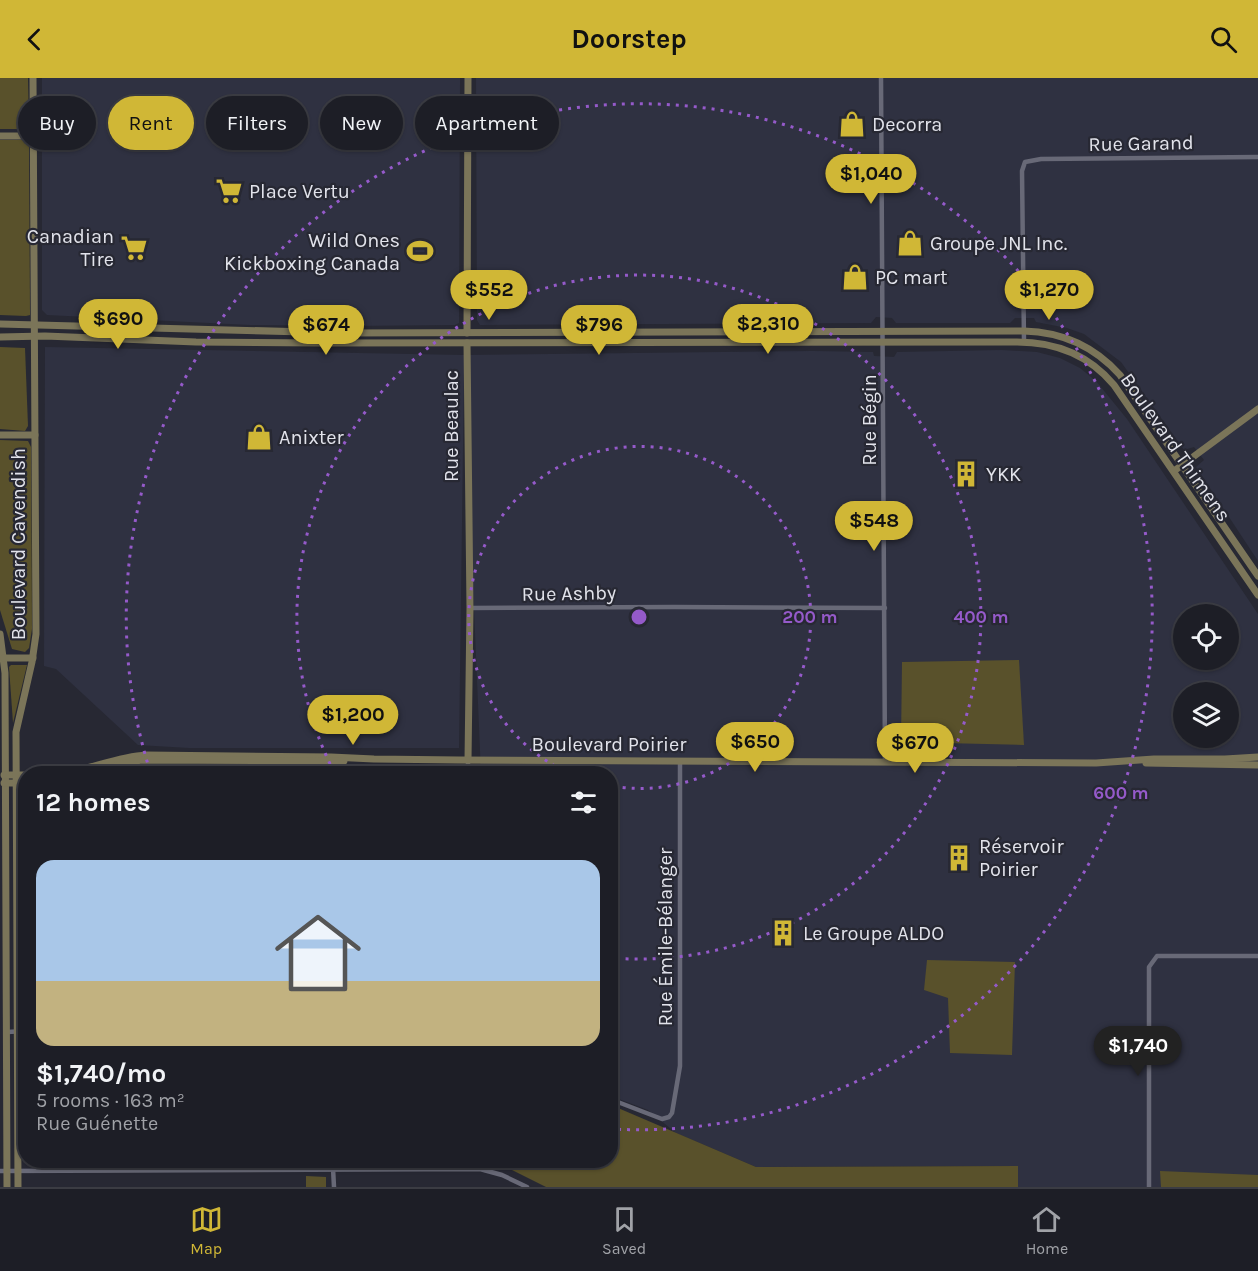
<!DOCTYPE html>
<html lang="en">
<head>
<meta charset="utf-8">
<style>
  :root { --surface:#1d1e26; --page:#25272e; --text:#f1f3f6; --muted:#a0a2a7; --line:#3b3c43; --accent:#d0b736 }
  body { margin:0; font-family:Karla,sans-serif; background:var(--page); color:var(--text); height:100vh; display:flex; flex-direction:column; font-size:22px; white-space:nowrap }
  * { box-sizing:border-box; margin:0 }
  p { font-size:20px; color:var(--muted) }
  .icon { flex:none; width:33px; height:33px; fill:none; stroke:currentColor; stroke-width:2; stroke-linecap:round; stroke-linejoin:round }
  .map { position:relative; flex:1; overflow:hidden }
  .drawer { position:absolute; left:18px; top:688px; width:600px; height:402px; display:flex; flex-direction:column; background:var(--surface); border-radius:24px; box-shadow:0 2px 4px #0004,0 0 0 2px var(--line) }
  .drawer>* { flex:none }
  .guide { position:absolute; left:18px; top:18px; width:600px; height:54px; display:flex; gap:12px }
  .buttons { position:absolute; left:1173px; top:526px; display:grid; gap:12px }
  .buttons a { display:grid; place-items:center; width:66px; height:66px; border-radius:50%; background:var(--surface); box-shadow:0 2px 4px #0004,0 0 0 2px var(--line); font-size:30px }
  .price { position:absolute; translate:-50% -51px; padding:0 14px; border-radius:21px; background:var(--accent); color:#111; font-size:20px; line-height:39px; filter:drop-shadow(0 2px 3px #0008) }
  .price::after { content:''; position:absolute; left:50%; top:36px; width:18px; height:14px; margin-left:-9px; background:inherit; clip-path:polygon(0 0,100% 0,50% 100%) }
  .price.on { background:#222; color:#fff }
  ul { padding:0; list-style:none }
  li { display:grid; align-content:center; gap:12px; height:318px; padding:0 18px }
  li span { display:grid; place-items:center; height:186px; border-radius:18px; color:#555 }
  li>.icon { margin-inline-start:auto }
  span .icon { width:108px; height:108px; fill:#fffc; stroke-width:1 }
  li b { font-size:26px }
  h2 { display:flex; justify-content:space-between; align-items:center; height:72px; padding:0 18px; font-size:26px }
  .tag { padding:0 21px; border-radius:27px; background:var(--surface); box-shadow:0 2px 4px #0004,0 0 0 2px var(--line); font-size:21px; line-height:54px }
  .tag.on { background:var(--accent); color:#111 }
  header { display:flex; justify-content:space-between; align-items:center; height:78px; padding:0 18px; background:var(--accent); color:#111; font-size:27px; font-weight:700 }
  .dock { display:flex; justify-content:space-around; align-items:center; height:84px; border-top:2px solid var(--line); background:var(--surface); font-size:16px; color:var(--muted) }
  .dock a { display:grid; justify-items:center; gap:3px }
  .dock .on { color:var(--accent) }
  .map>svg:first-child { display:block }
</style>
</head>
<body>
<header><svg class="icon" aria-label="back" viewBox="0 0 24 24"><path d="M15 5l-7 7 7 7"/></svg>Doorstep<svg class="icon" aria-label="search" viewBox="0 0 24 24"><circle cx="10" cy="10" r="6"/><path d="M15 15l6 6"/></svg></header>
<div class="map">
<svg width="1258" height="1109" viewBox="0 0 1258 1109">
  <rect width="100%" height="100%" fill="#272833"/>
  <!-- built -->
  <g fill="#2f3141" fill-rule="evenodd">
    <polygon points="42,0 460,0 459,245 455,247 348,248 250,247 47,237 42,232"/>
    <polygon points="476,0 1258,0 1258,483 1196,389 1204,382 1194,369 1184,372 1121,284 1084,256 1067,250 1036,244 1034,240 1015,240 1010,245 896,245 892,240 876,239 871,245 480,247 477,242"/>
    <path d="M45,269l418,8 350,-4 60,1 1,4 20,1 3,-5 105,-2 35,2 23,6 20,10 16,13 31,38 131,195v573h-240l-1,-21 -261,1 -80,-34 -28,-23 -37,-14 -1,-322h-129l-17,-402 -5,376h-270l-51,-3 -82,-76 -12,-3zM1184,537h44v45h-44zM1184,615h44v45h-44z"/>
  </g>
  <!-- green -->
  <g fill="#59512b">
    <polygon points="0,0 28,0 29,46 24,51 0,51"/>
    <polygon points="0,62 25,62 29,67 30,237 26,238 0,237"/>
    <polygon points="0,269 25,270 28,348 25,353 0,351"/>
    <polygon points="0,362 28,363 31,369 32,551 29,570 25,574 12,571 0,532"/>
    <polygon points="1019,582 1024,667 901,664 902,584"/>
    <polygon points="11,587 27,587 13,645 9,589"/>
    <polygon points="137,686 457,692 457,696 108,696"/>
    <polygon points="927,882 1015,884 1012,977 950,975 948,920 924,912"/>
    <polygon points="611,1027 756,1089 1018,1088 1018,1109 546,1109 494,1083 610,1083"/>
    <polygon points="31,1083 237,1083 137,1084 137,1087 122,1084 31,1085"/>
    <polygon points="1160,1093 1258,1097 1258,1109 1161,1109"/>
    <polygon points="306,1098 326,1099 326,1109 306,1109"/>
  </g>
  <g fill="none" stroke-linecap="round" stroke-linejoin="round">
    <!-- street -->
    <g stroke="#686977" stroke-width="4.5">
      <polyline points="881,0 885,684"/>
      <polyline points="1024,264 1022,93 1025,84 1041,81 1258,79"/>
      <polyline points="470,530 674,529 885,530"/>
      <polyline points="468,696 468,682"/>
      <polyline points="7,954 26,953"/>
      <polyline points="610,1021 662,1041 669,1039 672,1035 680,988 680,683"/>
      <polyline points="333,1090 334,1109"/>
      <polyline points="0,1093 480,1091 502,1097 527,1109"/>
      <polyline points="1149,1109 1149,889 1157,878 1258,878"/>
    </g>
    <!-- secondary -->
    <g stroke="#7b7559" stroke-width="7">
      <polyline points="0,58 33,58"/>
      <path d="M0,246l345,9 679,-2c38,1 71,16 96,44l138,201"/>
      <polyline points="467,255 468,0"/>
      <path d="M0,259l45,-1 151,6 123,1 698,-1c39,0 72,13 97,43l144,210"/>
      <polyline points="467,265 470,530 468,682"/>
      <polyline points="0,357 35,357"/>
      <polyline points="1174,393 1258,331"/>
      <polyline points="0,556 5,595 7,1109"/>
      <polyline points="4,580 33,580"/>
      <polyline points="1146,685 1258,687"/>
      <path d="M56,696c31,-3 59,-17 90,-19l185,2 43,2 85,1 637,3 58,-4h71l33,-2"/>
      <polyline points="92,696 122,686 141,682 344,683"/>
      <polyline points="4,697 26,697"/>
      <polyline points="4,705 26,705"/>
      <polyline points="18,1109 16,654 32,584 36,556 33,0"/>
    </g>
  </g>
  <!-- distance rings -->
  <g fill="none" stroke="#955aca" stroke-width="3" stroke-dasharray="3 6">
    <path d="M571 696A171 171 0 1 1 611 708"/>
    <path d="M334 694A342 342 0 1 1 612 880"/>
    <path d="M150 693A513 513 0 1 1 612 1051"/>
  </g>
  <!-- icons -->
  <defs>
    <g id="shop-bare" transform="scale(2.07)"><path d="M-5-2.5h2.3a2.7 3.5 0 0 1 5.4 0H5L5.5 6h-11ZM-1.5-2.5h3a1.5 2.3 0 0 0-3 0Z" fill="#d0b736" stroke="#272833" stroke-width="2.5" paint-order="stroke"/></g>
    <g id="supermarket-bare" transform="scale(2.07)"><path d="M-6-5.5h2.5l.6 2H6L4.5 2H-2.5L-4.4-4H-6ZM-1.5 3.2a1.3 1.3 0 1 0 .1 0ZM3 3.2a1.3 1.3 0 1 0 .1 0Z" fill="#d0b736" stroke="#272833" stroke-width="2.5" paint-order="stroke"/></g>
    <g id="stadium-bare" transform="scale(2.07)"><path d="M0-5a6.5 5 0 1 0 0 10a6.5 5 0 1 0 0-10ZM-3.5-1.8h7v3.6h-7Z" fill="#d0b736" stroke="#272833" stroke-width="2.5" paint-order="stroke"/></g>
    <g id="building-bare" transform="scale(2.07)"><path d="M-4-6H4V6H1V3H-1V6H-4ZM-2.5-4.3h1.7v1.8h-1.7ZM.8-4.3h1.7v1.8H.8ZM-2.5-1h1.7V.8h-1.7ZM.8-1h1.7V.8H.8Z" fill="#d0b736" stroke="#272833" stroke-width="2.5" paint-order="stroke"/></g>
  </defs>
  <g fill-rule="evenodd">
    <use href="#shop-bare" x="852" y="46"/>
    <use href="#supermarket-bare" x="229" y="113"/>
    <use href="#shop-bare" x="910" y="165"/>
    <use href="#supermarket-bare" x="134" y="170"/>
    <use href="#stadium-bare" x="420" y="173"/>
    <use href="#shop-bare" x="855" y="199"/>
    <use href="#shop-bare" x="259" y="359"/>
    <use href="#building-bare" x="966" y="396"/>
    <use href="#building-bare" x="959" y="780"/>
    <use href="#building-bare" x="783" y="855"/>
  </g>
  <g text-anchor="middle" stroke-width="4.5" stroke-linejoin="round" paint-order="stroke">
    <!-- poi labels -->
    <g font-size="20" fill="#e2e3eb" stroke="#272833" text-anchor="start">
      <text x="872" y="53">Decorra</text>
      <text x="249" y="120">Place Vertu</text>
      <text x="114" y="165" text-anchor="end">Canadian<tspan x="114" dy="23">Tire</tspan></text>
      <text x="400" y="169" text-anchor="end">Wild Ones<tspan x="400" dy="23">Kickboxing Canada</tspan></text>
      <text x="930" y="172">Groupe JNL Inc.</text>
      <text x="875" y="206">PC mart</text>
      <text x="279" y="366">Anixter</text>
      <text x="986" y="403">YKK</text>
      <text x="979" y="775">Réservoir<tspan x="979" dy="23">Poirier</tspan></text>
      <text x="803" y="862">Le Groupe ALDO</text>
    </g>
    <!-- street labels -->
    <g font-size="20" fill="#e2e3eb" stroke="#272833">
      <text transform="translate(1141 65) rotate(-1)" y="7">Rue Garand</text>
      <text transform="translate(869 342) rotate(-90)" y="7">Rue Bégin</text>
      <text transform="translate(451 348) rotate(-90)" y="7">Rue Beaulac</text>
      <text transform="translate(1176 369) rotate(55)" y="7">Boulevard Thimens</text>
      <text transform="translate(18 466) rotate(-90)" y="7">Boulevard Cavendish</text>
      <text transform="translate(569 515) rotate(-1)" y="7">Rue Ashby</text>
      <text x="609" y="673">Boulevard Poirier</text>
      <text transform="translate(665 859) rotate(-90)" y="7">Rue Émile-Bélanger</text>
    </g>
  </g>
  <circle cx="639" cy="539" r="9" fill="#955aca" stroke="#272833" stroke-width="3"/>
  <g font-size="18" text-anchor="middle" font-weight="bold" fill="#955aca" stroke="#272833" stroke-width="4.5" stroke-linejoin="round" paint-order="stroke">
    <text x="810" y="545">200 m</text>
    <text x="981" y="545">400 m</text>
    <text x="1121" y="721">600 m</text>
  </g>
</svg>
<div class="buttons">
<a><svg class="icon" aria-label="locate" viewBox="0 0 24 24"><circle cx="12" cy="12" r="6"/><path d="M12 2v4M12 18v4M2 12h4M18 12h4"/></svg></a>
<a><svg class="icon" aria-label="layers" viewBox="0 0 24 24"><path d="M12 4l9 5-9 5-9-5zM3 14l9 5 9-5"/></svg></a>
</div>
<b class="price" style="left:871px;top:127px">$1,040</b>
<b class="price" style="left:489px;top:243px">$552</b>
<b class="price" style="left:1049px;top:243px">$1,270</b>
<b class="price" style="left:118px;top:272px">$690</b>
<b class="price" style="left:768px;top:277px">$2,310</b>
<b class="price" style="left:326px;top:278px">$674</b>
<b class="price" style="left:599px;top:278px">$796</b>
<b class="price" style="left:874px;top:474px">$548</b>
<b class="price" style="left:353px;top:668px">$1,200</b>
<b class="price" style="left:755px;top:695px">$650</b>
<b class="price" style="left:915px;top:696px">$670</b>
<b class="price on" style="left:1138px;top:999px">$1,740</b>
<div class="guide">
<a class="tag">Buy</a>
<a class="tag on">Rent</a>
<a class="tag">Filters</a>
<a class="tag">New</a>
<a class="tag">Apartment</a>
</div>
<section class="drawer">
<h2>12 homes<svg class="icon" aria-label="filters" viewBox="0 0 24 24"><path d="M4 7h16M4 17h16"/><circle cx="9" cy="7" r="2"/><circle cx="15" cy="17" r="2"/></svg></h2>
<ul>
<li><span style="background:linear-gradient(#a9c7e8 65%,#c2b280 0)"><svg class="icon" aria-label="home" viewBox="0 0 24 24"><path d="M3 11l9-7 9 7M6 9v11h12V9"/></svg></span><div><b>$1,740/mo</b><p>5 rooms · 163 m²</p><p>Rue Guénette</p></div></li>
</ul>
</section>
</div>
<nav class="dock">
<a class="on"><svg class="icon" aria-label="map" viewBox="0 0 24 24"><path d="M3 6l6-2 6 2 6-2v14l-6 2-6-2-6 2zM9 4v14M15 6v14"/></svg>Map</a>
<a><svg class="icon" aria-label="saved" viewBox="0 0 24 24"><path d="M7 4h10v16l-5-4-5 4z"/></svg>Saved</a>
<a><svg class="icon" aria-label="home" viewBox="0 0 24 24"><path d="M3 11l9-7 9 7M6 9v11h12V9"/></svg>Home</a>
</nav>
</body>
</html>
